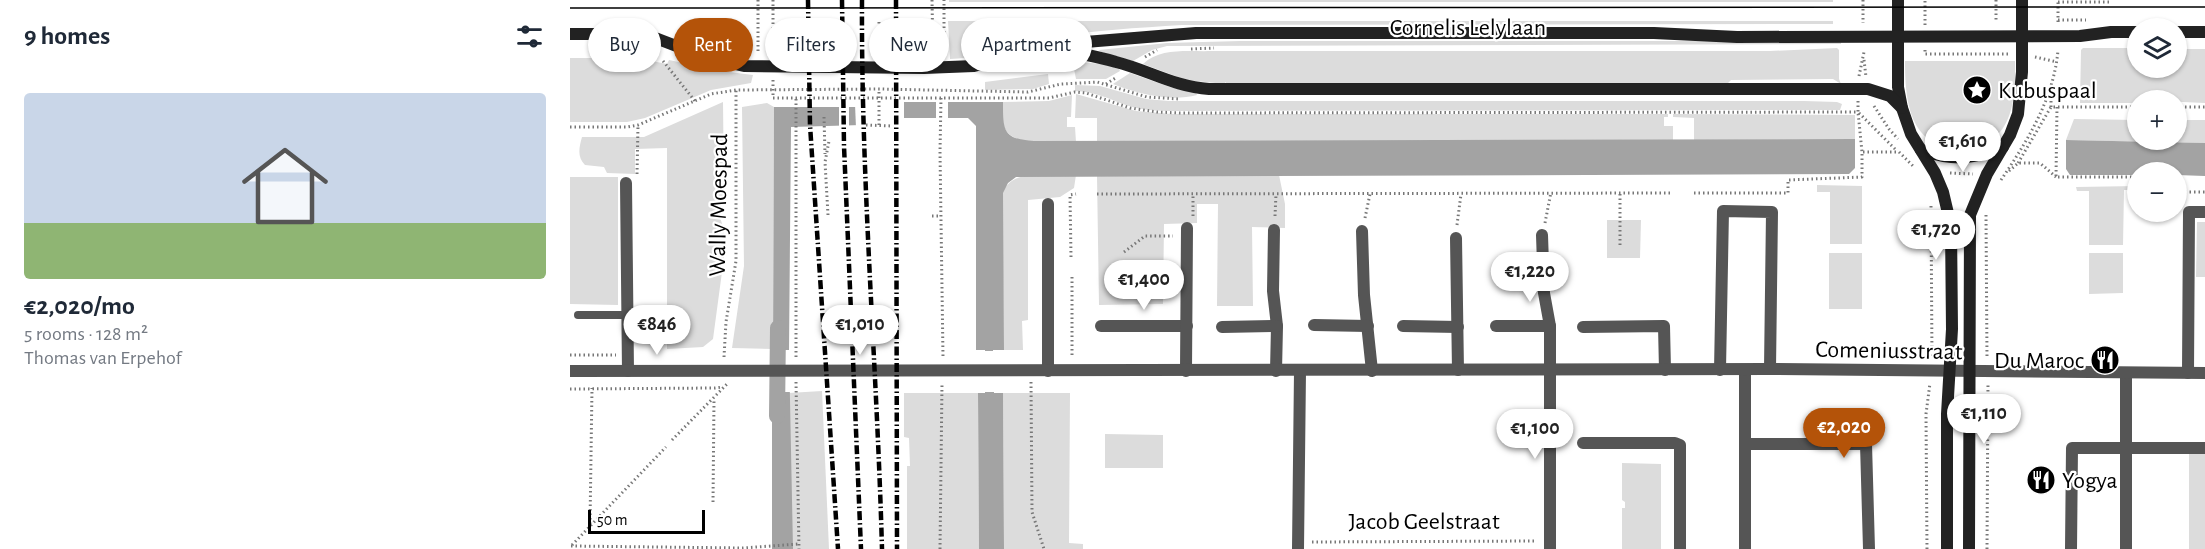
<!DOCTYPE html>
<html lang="en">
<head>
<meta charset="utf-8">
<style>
  :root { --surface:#fff; --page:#f6f6f7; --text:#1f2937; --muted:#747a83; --accent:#b45309 }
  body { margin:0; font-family:"Alegreya Sans",sans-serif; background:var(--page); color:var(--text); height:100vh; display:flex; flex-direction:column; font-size:22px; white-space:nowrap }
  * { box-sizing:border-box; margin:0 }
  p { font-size:20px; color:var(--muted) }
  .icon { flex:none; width:33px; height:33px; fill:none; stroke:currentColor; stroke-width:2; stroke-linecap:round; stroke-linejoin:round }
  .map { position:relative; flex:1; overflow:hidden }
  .sheet { display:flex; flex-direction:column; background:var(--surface); width:570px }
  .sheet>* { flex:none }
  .hud { position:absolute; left:18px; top:18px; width:570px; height:54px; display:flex; gap:12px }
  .tools { position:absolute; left:1557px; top:18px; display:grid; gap:12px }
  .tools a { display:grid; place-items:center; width:60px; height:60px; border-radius:50%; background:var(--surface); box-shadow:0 2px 4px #0004; font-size:30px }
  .scale { position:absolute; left:18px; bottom:15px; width:117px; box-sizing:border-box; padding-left:6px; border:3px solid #000; border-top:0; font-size:16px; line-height:21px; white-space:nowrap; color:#000; -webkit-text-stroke:4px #fff; paint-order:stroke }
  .price { position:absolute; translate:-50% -51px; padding:0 14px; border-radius:21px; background:#fff; color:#222; font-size:20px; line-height:39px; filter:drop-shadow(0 2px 3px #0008) }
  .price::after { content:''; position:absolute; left:50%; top:36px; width:18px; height:14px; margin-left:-9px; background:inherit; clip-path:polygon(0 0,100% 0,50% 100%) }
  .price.active { background:var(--accent); color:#fff }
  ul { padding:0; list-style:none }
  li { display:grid; align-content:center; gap:12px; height:318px; padding:0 24px }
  li span { display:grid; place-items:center; height:186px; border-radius:6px; color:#555 }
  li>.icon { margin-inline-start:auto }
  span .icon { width:108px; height:108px; fill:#fffc; stroke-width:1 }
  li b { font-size:26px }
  h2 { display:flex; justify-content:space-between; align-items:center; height:72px; padding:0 24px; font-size:26px }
  .pill { padding:0 21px; border-radius:27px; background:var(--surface); box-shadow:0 2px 4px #0004; font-size:21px; line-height:54px }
  .pill.active { background:var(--accent); color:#fff }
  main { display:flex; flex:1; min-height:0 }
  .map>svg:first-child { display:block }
</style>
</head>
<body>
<main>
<section class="sheet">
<h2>9 homes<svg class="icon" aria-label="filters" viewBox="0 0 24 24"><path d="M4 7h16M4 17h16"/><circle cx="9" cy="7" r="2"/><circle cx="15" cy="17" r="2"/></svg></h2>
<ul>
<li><span style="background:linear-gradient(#c9d6e8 70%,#8fb573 0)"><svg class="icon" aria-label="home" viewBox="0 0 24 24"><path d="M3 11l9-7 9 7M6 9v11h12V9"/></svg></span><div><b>€2,020/mo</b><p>5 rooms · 128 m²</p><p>Thomas van Erpehof</p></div></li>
</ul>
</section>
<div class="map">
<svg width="1635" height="549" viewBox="0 0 1635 549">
  <rect width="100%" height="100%" fill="#fff"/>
  <!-- green -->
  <g fill="#dcdcdc">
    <rect x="379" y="0" width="884" height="2"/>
    <path d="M378,21h885v3l-651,1c-44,3 -90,5 -133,13 -34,6 -65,20 -99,21z"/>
    <polygon points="670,41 1271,41 1271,44 597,46 582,50 563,61 531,52 529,50 597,43"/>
    <path d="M1267,48l2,2v29l2,5 -8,-5 -102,1 -4,4h-500l-2,-2v2l-39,-4 -43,-16c18,-17 46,-12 69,-13h558z"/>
    <polygon points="1513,48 1567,48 1568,68 1606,68 1607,49 1635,49 1635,103 1568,100 1567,103 1510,103 1511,50"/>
    <polygon points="0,58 67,58 97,64 99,60 151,71 183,75 181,83 141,90 75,118 57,122 0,122"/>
    <path d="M1335,61h110c1,41 -3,87 -55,87 -51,0 -55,-47 -55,-87z"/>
    <polygon points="510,62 532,64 549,69 550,71 536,79 506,79 504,69"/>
    <path d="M560,73l40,14 26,6 1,2c-27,7 -59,-1 -84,-11z"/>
    <polygon points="478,74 479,84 463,89 415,90 415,82"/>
    <path d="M505,85l25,1 46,13 23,2h635l33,1 5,2 -2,6 -659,1c-17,0 -35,0 -52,-5 -18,-6 -35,-15 -54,-15z"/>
    <polygon points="506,94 566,111 601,114 1098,114 1098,117 1094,117 1094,126 1103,126 1103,140 527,142 527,118 505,118"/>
    <path d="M502,95l-1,22h-4v10h8l1,15c-19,0 -66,6 -72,-16 -2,-7 -1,-16 -1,-24l46,-1z"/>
    <path d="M153,102l1,91 -5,21 5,16v27l-11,82 -10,8 -36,2v-201l-32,1v25l-28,-1 -3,-6 -19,-2c-8,-8 -6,-17 -3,-28h62z"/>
    <polygon points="197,103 204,107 203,349 162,348 174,266 172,107"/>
    <polygon points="1103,114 1285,115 1285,139 1124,140 1124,118 1103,117"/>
    <polygon points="1504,119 1567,120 1568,140 1606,140 1607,120 1635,120 1635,143 1496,140"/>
    <path d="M506,175l-2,13 -14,9 -32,3v120l-6,1 1,29h-19l-2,-154c7,-30 50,-20 74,-21z"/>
    <polygon points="709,175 715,204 715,228 682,227 683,306 647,306 648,204 627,204 627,223 594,224 593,304 529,305 527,176"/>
    <polygon points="0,177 48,177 48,305 0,304"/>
    <polygon points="1247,185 1292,186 1292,244 1260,244 1260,192 1247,192"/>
    <polygon points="1567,186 1567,190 1554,190 1553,245 1519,245 1519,191 1507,191 1506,187"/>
    <polygon points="1037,220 1071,220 1070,258 1037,258"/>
    <polygon points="1627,222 1635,222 1635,277 1626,277"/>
    <rect x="1259" y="253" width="33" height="56"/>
    <polygon points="1519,253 1553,253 1553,293 1519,294"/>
    <polygon points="252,391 259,549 202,549 202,394"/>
    <polygon points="334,393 408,393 409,549 337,549 337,466 340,466 339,438 334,437"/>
    <polygon points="433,393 500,393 499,543 513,544 513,549 434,549"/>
    <polygon points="535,434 593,435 593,468 535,468"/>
    <rect x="1619" y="452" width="16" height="97"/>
    <polygon points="1052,463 1091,464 1091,549 1052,549 1052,508 1055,508 1055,502 1052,500"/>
  </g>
  <!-- water -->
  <g fill="#a3a3a3">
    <path d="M334,102h99c0,29 0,37 31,39l821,-2v29l-6,6 -833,3 -8,6 -5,10 1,157h-11l1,43h9l1,156h-25l-1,-156h7v-43h-9v-224l-8,-8h-64l-42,7 -71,2 -2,223 4,199h-21v-155l10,-1v-43l-9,-1 1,-242h88z"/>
    <polygon points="1496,140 1635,143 1635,176 1607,175 1606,172 1568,172 1567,175 1500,175 1496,169"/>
  </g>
  <!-- pier -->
  <g fill="#fff">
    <polygon points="334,99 334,121 286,128 285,104"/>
    <rect x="366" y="101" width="12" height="20"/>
    <polygon points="269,104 279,104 279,128 269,129"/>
    <polygon points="200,350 221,350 222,392 200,392 209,391 209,353"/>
    <rect x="414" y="351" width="11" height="41"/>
  </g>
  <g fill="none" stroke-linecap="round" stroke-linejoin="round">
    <!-- canal -->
    <polyline stroke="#a3a3a3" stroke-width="16" points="207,416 208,328"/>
    <!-- path -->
    <g stroke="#777" stroke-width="3" stroke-dasharray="1.5 3" stroke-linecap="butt">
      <polyline points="188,0 188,53"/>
      <polyline points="203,0 203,52"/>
      <polyline points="362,0 363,54"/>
      <polyline points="1293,0 1293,23"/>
      <polyline points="1426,0 1426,22"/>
      <polyline points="1488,2 1542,2"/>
      <polyline points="1488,20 1516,20"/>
      <polyline points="257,22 257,54"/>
      <polyline points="309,22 309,56"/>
      <polyline points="1488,22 1488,0"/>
      <polyline points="1355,25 1355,0"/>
      <polyline points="621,49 644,48"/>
      <polyline points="1355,50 1355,54 1440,54"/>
      <polyline points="374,55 374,0"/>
      <polyline points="575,57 587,50"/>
      <polyline points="1465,57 1487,62"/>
      <polyline points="1294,60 1296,77"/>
      <polyline points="93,61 125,101"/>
      <polyline points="1289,76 1294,52"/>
      <polyline points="203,80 203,98 479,98 505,92 516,93 560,108 587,112 610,113 1288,112 1288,101"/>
      <polyline points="536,84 547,77"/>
      <polyline points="371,98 370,152 373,357"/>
      <polyline points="1304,106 1319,129 1328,139"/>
      <polyline points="1481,107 1481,90"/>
      <polyline points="1487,107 1486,177 1568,177"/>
      <polyline points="1606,107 1635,107"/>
      <polyline points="1289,113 1327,151"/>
      <polyline points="254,117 255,154"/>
      <polyline points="296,125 322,126"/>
      <polyline points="309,125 309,89"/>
      <polyline points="0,127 57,127 68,125 141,94 166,90 309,89 458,92 491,84 527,82 577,97 609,99"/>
      <polyline points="1293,152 1329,152 1343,166"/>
      <polyline points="1448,163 1481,107 1568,107"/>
      <polyline points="1439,171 1448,163 1470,163 1486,177"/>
      <polyline points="1380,173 1403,174"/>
      <polyline points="67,174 68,125"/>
      <path d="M1431,180c27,-40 53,-82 57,-130"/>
      <polyline points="1606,192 1635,192"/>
      <polyline points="1124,193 1218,193 1218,180 1292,177 1292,152 1288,112"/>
      <polyline points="527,194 1103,193"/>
      <polyline points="1361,206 1362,359"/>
      <polyline points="258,215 255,162 259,141"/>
      <polyline points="1416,215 1417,358"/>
      <polyline points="362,216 370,216"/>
      <polyline points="623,216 623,194"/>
      <polyline points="705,216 706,194"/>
      <polyline points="795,218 800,194"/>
      <polyline points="975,223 981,192"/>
      <polyline points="887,225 891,194"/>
      <polyline points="1050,245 1050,193"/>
      <polyline points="554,252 575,236 603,236"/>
      <polyline points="501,257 500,195 506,194"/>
      <polyline points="502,277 502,356"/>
      <polyline points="0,355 46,355"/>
      <polyline points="154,357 156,322 166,261 166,90"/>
      <polyline points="226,357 226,98"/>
      <polyline points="226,382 229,549"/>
      <polyline points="461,382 462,512 474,549"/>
      <polyline points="0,389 145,388 153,387"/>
      <polyline points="102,440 157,384"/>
      <polyline points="143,502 144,399"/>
      <polyline points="20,524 22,388"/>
      <polyline points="742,542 966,541"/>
      <polyline points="2,545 96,447"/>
      <polyline points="1,546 173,548 229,544"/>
      <polyline points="370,549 372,384"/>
      <polyline points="1357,549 1356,414 1360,383"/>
      <polyline points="1417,549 1418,383"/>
    </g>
    <!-- service -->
    <polyline stroke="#555" stroke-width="8" points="8,315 58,315"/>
    <!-- minor -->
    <g stroke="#555" stroke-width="12">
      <polyline points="56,183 58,371"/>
      <polyline points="704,230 703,291 707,326 706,371"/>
      <polyline points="792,231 794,295 802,371"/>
      <polyline points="972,235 974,293 980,326 980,549"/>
      <polyline points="886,238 888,370"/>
      <polyline points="744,325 798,326"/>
      <polyline points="531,326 617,326"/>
      <polyline points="833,326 888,327"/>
      <polyline points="926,326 980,326"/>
      <polyline points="652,327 707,326"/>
      <polyline points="1013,327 1094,326 1095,370"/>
      <polyline points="1150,370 1153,211 1202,212 1200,369"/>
      <polyline points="478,371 478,204"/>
      <polyline points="616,371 617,228"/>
      <polyline points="1556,373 1556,549"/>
      <polyline points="1618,373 1619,212 1635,212"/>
      <polyline points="1013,443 1105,443 1110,445 1110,549"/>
      <polyline points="1175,444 1296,444 1299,549"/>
      <polyline points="728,549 730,371"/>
      <polyline points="1175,549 1175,370"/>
      <polyline points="1501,549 1502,448 1635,448"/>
    </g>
    <!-- tertiary -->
    <polyline stroke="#555" stroke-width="12" points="0,371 1200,369 1635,373"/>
    <!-- secondary -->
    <g stroke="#222" stroke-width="12">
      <polyline points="1328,0 1328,87 1332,108 1341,134 1365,173 1373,192 1381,226 1382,329 1377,414 1377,549"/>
      <polyline points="1606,32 1635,32"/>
      <polyline points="0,34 61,34 88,39 135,57 174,66 354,68 404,66 477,47 503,43 626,33 1084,33 1167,37 1510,36 1541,32 1568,32"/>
      <path d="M487,49c19,4 39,7 59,13 32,8 59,25 93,27h659l22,7 12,12"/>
      <path d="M1351,150c33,11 50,10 82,-3"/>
      <polyline points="1399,549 1400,215 1417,174 1440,135 1448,114 1452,72 1452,0"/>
    </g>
    <!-- tram -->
    <polyline stroke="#000" stroke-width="1.5" points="0,8 1635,7"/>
    <!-- rail -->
    <g stroke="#000" stroke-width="4.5" stroke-dasharray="9 3 1.5 3" stroke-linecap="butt">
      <polyline points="238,0 240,125 268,549"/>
      <polyline points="272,0 274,146 291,549"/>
      <path d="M292,0c-1,183 15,366 20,549"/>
      <polyline points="326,0 327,549"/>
    </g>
  </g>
  <!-- icons -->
  <defs>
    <g id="sight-disc" transform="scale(1.5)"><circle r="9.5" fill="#000" stroke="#fff"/><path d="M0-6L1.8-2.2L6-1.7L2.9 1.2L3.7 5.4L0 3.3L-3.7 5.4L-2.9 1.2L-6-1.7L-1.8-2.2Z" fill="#fff"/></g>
    <g id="restaurant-disc" transform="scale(1.5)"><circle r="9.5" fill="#000" stroke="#fff"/><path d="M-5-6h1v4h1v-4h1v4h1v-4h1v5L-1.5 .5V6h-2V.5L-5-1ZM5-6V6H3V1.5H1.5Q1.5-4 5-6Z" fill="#fff"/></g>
  </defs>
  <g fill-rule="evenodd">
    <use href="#sight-disc" x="1407" y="90"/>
    <use href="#restaurant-disc" x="1535" y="360"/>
    <use href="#restaurant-disc" x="1471" y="480"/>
  </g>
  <g text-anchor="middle" stroke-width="4.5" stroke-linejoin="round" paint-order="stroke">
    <!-- street labels -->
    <g font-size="24" fill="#000" stroke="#fff">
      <text x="898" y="35">Cornelis Lelylaan</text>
      <text transform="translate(148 205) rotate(-89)" y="8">Wally Moespad</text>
      <text transform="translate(1319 350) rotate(1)" y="8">Comeniusstraat</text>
      <text x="854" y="529">Jacob Geelstraat</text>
    </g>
    <!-- poi labels -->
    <g font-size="24" fill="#000" stroke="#fff" text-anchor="start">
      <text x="1428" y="98">Kubuspaal</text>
      <text x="1514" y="368" text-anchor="end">Du Maroc</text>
      <text x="1492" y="488">Yogya</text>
    </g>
  </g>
</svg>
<div class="tools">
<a><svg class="icon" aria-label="layers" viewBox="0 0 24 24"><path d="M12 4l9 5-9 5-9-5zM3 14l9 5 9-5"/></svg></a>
<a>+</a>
<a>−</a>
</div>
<div class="scale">50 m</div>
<b class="price" style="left:1393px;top:173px">€1,610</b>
<b class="price" style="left:1366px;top:261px">€1,720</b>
<b class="price" style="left:960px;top:303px">€1,220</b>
<b class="price" style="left:574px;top:311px">€1,400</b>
<b class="price" style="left:87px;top:356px">€846</b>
<b class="price" style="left:290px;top:356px">€1,010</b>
<b class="price" style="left:1414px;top:445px">€1,110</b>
<b class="price active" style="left:1274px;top:459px">€2,020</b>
<b class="price" style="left:965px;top:460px">€1,100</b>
<div class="hud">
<a class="pill">Buy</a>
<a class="pill active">Rent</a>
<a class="pill">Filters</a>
<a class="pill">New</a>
<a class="pill">Apartment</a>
</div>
</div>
</main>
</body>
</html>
